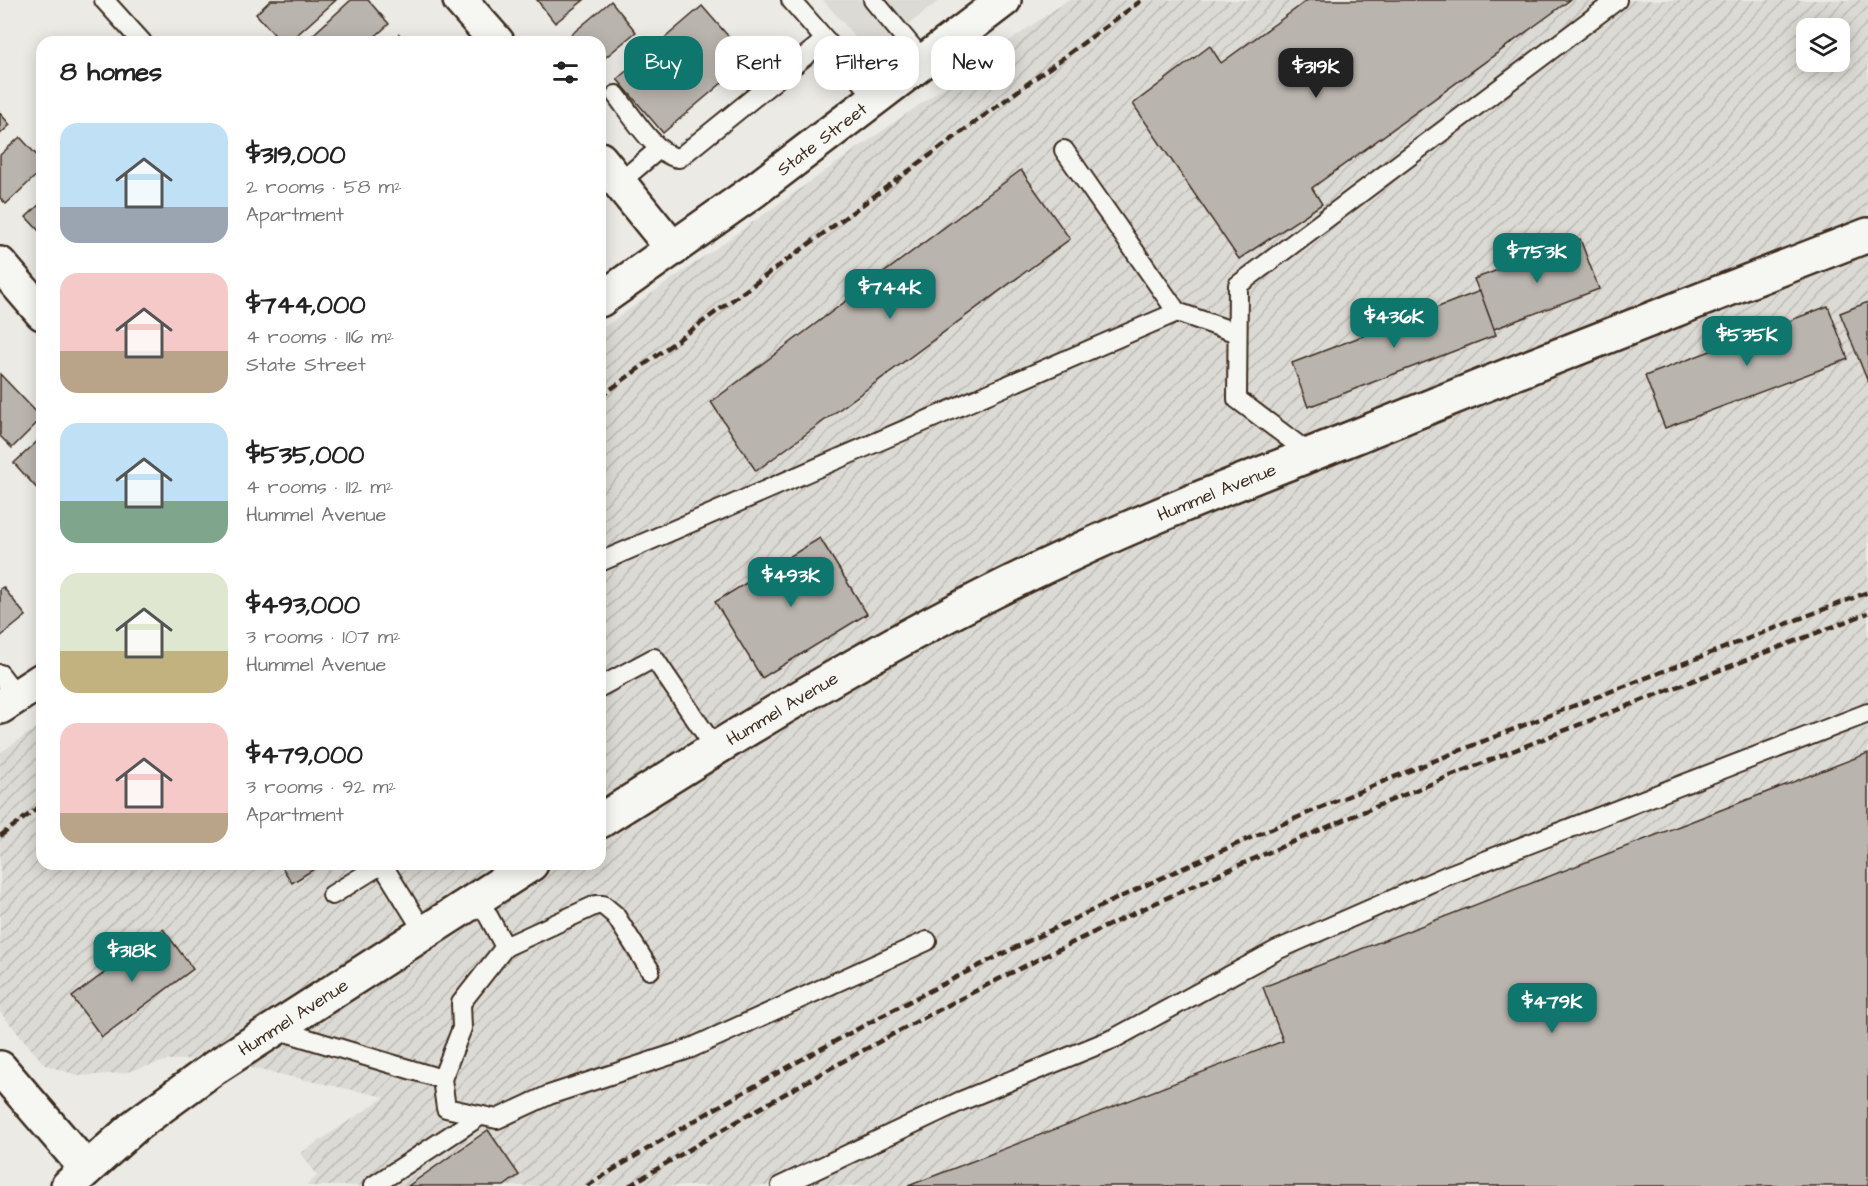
<!DOCTYPE html>
<html lang="en">
<head>
<meta charset="utf-8">
<style>
  :root { --surface:#fff; --page:#f2f2f2; --text:#222; --muted:#767676; --accent:#0f766e }
  body { margin:0; font-family:"Architects Daughter",sans-serif; background:var(--page); color:var(--text); height:100vh; display:flex; flex-direction:column; font-size:22px; white-space:nowrap }
  * { box-sizing:border-box; margin:0 }
  p { font-size:20px; color:var(--muted) }
  .icon { flex:none; width:33px; height:33px; fill:none; stroke:currentColor; stroke-width:2; stroke-linecap:round; stroke-linejoin:round }
  .map { position:relative; flex:1; overflow:hidden }
  .side { position:absolute; left:36px; top:36px; width:570px; height:834px; display:flex; flex-direction:column; background:var(--surface); border-radius:18px; box-shadow:0 3px 15px #0003 }
  .side>* { flex:none }
  .hud { position:absolute; left:624px; top:36px; width:570px; height:54px; display:flex; gap:12px }
  .fabs { position:absolute; left:1796px; top:18px; display:grid; gap:12px }
  .fabs a { display:grid; place-items:center; width:54px; height:54px; border-radius:12px; background:var(--surface); box-shadow:0 3px 15px #0003; font-size:30px }
  .price { position:absolute; translate:-50% -51px; padding:0 14px; border-radius:12px; background:var(--accent); color:#fff; font-size:20px; line-height:39px; filter:drop-shadow(0 2px 3px #0008) }
  .price::after { content:''; position:absolute; left:50%; top:36px; width:18px; height:14px; margin-left:-9px; background:inherit; clip-path:polygon(0 0,100% 0,50% 100%) }
  .price.selected { background:#222; color:#fff }
  ul { padding:0; list-style:none }
  li { display:flex; align-items:center; gap:18px; height:150px; padding:0 24px }
  li span { display:grid; place-items:center; flex:none; width:168px; height:120px; border-radius:18px; color:#555 }
  li>.icon { margin-inline-start:auto }
  span .icon { width:72px; height:72px; fill:#fffc; stroke-width:1 }
  li b { font-size:26px }
  h2 { display:flex; justify-content:space-between; align-items:center; height:72px; padding:0 24px; font-size:26px }
  .chip { padding:0 21px; border-radius:18px; background:var(--surface); box-shadow:0 3px 15px #0003; font-size:21px; line-height:54px }
  .chip.selected { background:var(--accent); color:#fff }
  .map>svg:first-child { display:block }
</style>
</head>
<body>
<div class="map">
<svg width="1868" height="1186" viewBox="0 0 1868 1186">
  <defs>
    <pattern id="industrial-furrows" width="10" height="10" patternUnits="userSpaceOnUse" patternTransform="scale(1.5)"><rect width="10" height="10" fill="#dcdad4"/><path d="M-1 1l2-2M0 10L10 0M9 11l2-2" fill="none" stroke="#bebbb6"/></pattern>
  </defs>
  <rect width="100%" height="100%" fill="#ebeae5"/>
  <filter id="ink" filterUnits="userSpaceOnUse"><feTurbulence type="fractalNoise" baseFrequency=".0167" numOctaves="2"/><feDisplacementMap in="SourceGraphic" scale="12" xChannelSelector="R" yChannelSelector="G"/><feConvolveMatrix kernelMatrix="1 2 1 2 8 2 1 2 1" color-interpolation-filters="sRGB"/></filter>
  <g filter="url(#ink)">
    <!-- built -->
    <polygon fill="#dcdad4" points="823,0 940,0 870,54"/>
    <!-- industrial -->
    <path fill="url(#industrial-furrows)" fill-rule="evenodd" d="M1068,0h800v1186h-1562l11,-10 -16,-23 84,-56 -176,-38 -40,1 -46,13 -43,3 -35,-11 -45,-53v-259l42,-29v140h558v-534zM1806,28h33v34h-33z"/>
    <!-- building -->
    <g fill="#bab4ae" stroke="#3b2a1e" stroke-width="1.5">
      <polygon points="271,0 336,0 289,42 281,42 256,14"/>
      <polygon points="351,0 368,0 389,24 369,42 305,42"/>
      <polygon points="537,0 584,0 555,23"/>
      <polygon points="1308,0 1570,0 1312,188 1322,204 1239,259 1133,104 1210,46 1221,63"/>
      <polygon points="611,1 636,32 600,62 600,42 570,42 567,38"/>
      <polygon points="702,6 749,60 663,133 617,79"/>
      <polygon points="399,34 407,42 390,42"/>
      <polygon points="0,113 10,125 0,134"/>
      <polygon points="20,137 42,161 42,170 6,204 0,198 0,155"/>
      <polygon points="1021,170 1070,239 756,471 711,402"/>
      <polygon points="42,202 42,234 26,217"/>
      <polygon points="1580,239 1599,289 1494,329 1474,279"/>
      <polygon points="1480,291 1496,335 1308,407 1292,363"/>
      <polygon points="1868,302 1868,382 1840,313"/>
      <polygon points="1828,306 1848,359 1665,428 1645,376"/>
      <polygon points="0,374 42,418 12,448 0,436"/>
      <polygon points="42,437 42,494 14,463"/>
      <polygon points="820,538 867,614 762,678 715,602"/>
      <polygon points="3,587 26,616 0,637 0,589"/>
      <polygon points="1868,753 1868,1186 908,1186 1283,1041 1263,987"/>
      <polygon points="280,864 322,864 292,883"/>
      <polygon points="163,929 193,969 102,1037 72,997"/>
      <polygon points="488,1130 519,1175 504,1186 408,1186"/>
    </g>
    <g fill="none" stroke-linecap="round" stroke-linejoin="round">
      <!-- lane casing -->
      <g stroke="#3b2a1e" stroke-width="22">
        <g id="lane">
          <polyline points="104,0 142,42"/>
          <polyline points="791,0 876,98"/>
          <polyline points="873,0 924,61"/>
          <path d="M616,95c15,19 40,61 63,63l146,-118"/>
          <polyline points="1064,150 1177,312 1237,333"/>
          <polyline points="620,182 659,149"/>
          <polyline points="1310,454 1237,399 1238,285 1617,0"/>
          <polyline points="600,562 1177,312"/>
          <polyline points="0,674 17,696"/>
          <polyline points="600,687 654,658 715,748"/>
          <polyline points="332,895 382,864 424,932"/>
          <polyline points="478,897 505,947 461,1003 462,1028 442,1079 446,1108 497,1119 549,1095 689,1049 927,941"/>
          <polyline points="505,947 596,905 603,905 615,915 650,970"/>
          <polyline points="275,1029 442,1079"/>
          <polyline points="373,1186 480,1116"/>
          <polyline points="781,1186 961,1101 1115,1038 1277,950 1446,876 1868,713"/>
        </g>
      </g>
      <!-- street casing -->
      <g stroke="#3b2a1e" stroke-width="38">
        <g id="street">
          <polyline points="460,0 497,42"/>
          <polyline points="600,159 673,249"/>
          <polyline points="0,264 42,313"/>
        </g>
      </g>
      <!-- secondary casing -->
      <g stroke="#3b2a1e" stroke-width="38">
        <g id="secondary">
          <path id="s1" d="M600,300l155,-110 249,-190"/>
          <polyline points="0,707 42,680"/>
          <path id="s2" d="M600,821c151,-96 302,-189 465,-264 95,-45 194,-82 292,-121 170,-69 340,-135 511,-201"/>
          <polyline points="0,1068 86,1168"/>
          <path id="s3" d="M68,1186l68,-61 78,-57 317,-204"/>
        </g>
      </g>
      <!-- lane -->
      <use href="#lane" stroke="#f6f6f2" stroke-width="18"/>
      <!-- street -->
      <use href="#street" stroke="#f6f6f2" stroke-width="33"/>
      <!-- secondary -->
      <use href="#secondary" stroke="#f6f6f2" stroke-width="33"/>
      <!-- rail -->
      <g stroke="#3b2a1e" stroke-width="4.5" stroke-dasharray="9 4.5" stroke-linecap="butt">
        <polyline points="600,397 1142,0"/>
        <polyline points="0,836 42,805"/>
        <path d="M587,1186c203,-127 416,-238 634,-335 212,-95 431,-174 647,-259"/>
        <path d="M629,1186c208,-128 427,-242 652,-339 193,-84 391,-158 587,-234"/>
      </g>
    </g>
  </g>
  <g text-anchor="middle" stroke-width="4.5" stroke-linejoin="round" paint-order="stroke">
    <!-- street labels -->
    <g font-size="18" fill="#3b2a1e" stroke="#f6f6f2">
      <text dy="6" stroke="none"><textPath href="#s1" startOffset="274">State Street</textPath></text>
      <text dy="6" stroke="none"><textPath href="#s2" startOffset="700">Hummel Avenue</textPath></text>
      <text dy="6" stroke="none"><textPath href="#s2" startOffset="214">Hummel Avenue</textPath></text>
      <text dy="6" stroke="none"><textPath href="#s3" startOffset="282">Hummel Avenue</textPath></text>
    </g>
  </g>
</svg>
<div class="fabs">
<a><svg class="icon" aria-label="layers" viewBox="0 0 24 24"><path d="M12 4l9 5-9 5-9-5zM3 14l9 5 9-5"/></svg></a>
</div>
<b class="price selected" style="left:1316px;top:99px">$319K</b>
<b class="price" style="left:1537px;top:284px">$753K</b>
<b class="price" style="left:890px;top:320px">$744K</b>
<b class="price" style="left:1394px;top:349px">$436K</b>
<b class="price" style="left:1747px;top:367px">$535K</b>
<b class="price" style="left:791px;top:608px">$493K</b>
<b class="price" style="left:132px;top:983px">$318K</b>
<b class="price" style="left:1552px;top:1034px">$479K</b>
<div class="hud">
<a class="chip selected">Buy</a>
<a class="chip">Rent</a>
<a class="chip">Filters</a>
<a class="chip">New</a>
</div>
<section class="side">
<h2>8 homes<svg class="icon" aria-label="filters" viewBox="0 0 24 24"><path d="M4 7h16M4 17h16"/><circle cx="9" cy="7" r="2"/><circle cx="15" cy="17" r="2"/></svg></h2>
<ul>
<li><span style="background:linear-gradient(#bfe0f5 70%,#9aa5b1 0)"><svg class="icon" aria-label="home" viewBox="0 0 24 24"><path d="M3 11l9-7 9 7M6 9v11h12V9"/></svg></span><div><b>$319,000</b><p>2 rooms · 58 m²</p><p>Apartment</p></div></li>
<li><span style="background:linear-gradient(#f6c9c9 65%,#b9a48a 0)"><svg class="icon" aria-label="home" viewBox="0 0 24 24"><path d="M3 11l9-7 9 7M6 9v11h12V9"/></svg></span><div><b>$744,000</b><p>4 rooms · 116 m²</p><p>State Street</p></div></li>
<li><span style="background:linear-gradient(#bfe0f5 65%,#7fa58c 0)"><svg class="icon" aria-label="home" viewBox="0 0 24 24"><path d="M3 11l9-7 9 7M6 9v11h12V9"/></svg></span><div><b>$535,000</b><p>4 rooms · 112 m²</p><p>Hummel Avenue</p></div></li>
<li><span style="background:linear-gradient(#dfe7d0 65%,#c2b280 0)"><svg class="icon" aria-label="home" viewBox="0 0 24 24"><path d="M3 11l9-7 9 7M6 9v11h12V9"/></svg></span><div><b>$493,000</b><p>3 rooms · 107 m²</p><p>Hummel Avenue</p></div></li>
<li><span style="background:linear-gradient(#f6c9c9 75%,#b9a48a 0)"><svg class="icon" aria-label="home" viewBox="0 0 24 24"><path d="M3 11l9-7 9 7M6 9v11h12V9"/></svg></span><div><b>$479,000</b><p>3 rooms · 92 m²</p><p>Apartment</p></div></li>
</ul>
</section>
</div>
</body>
</html>
